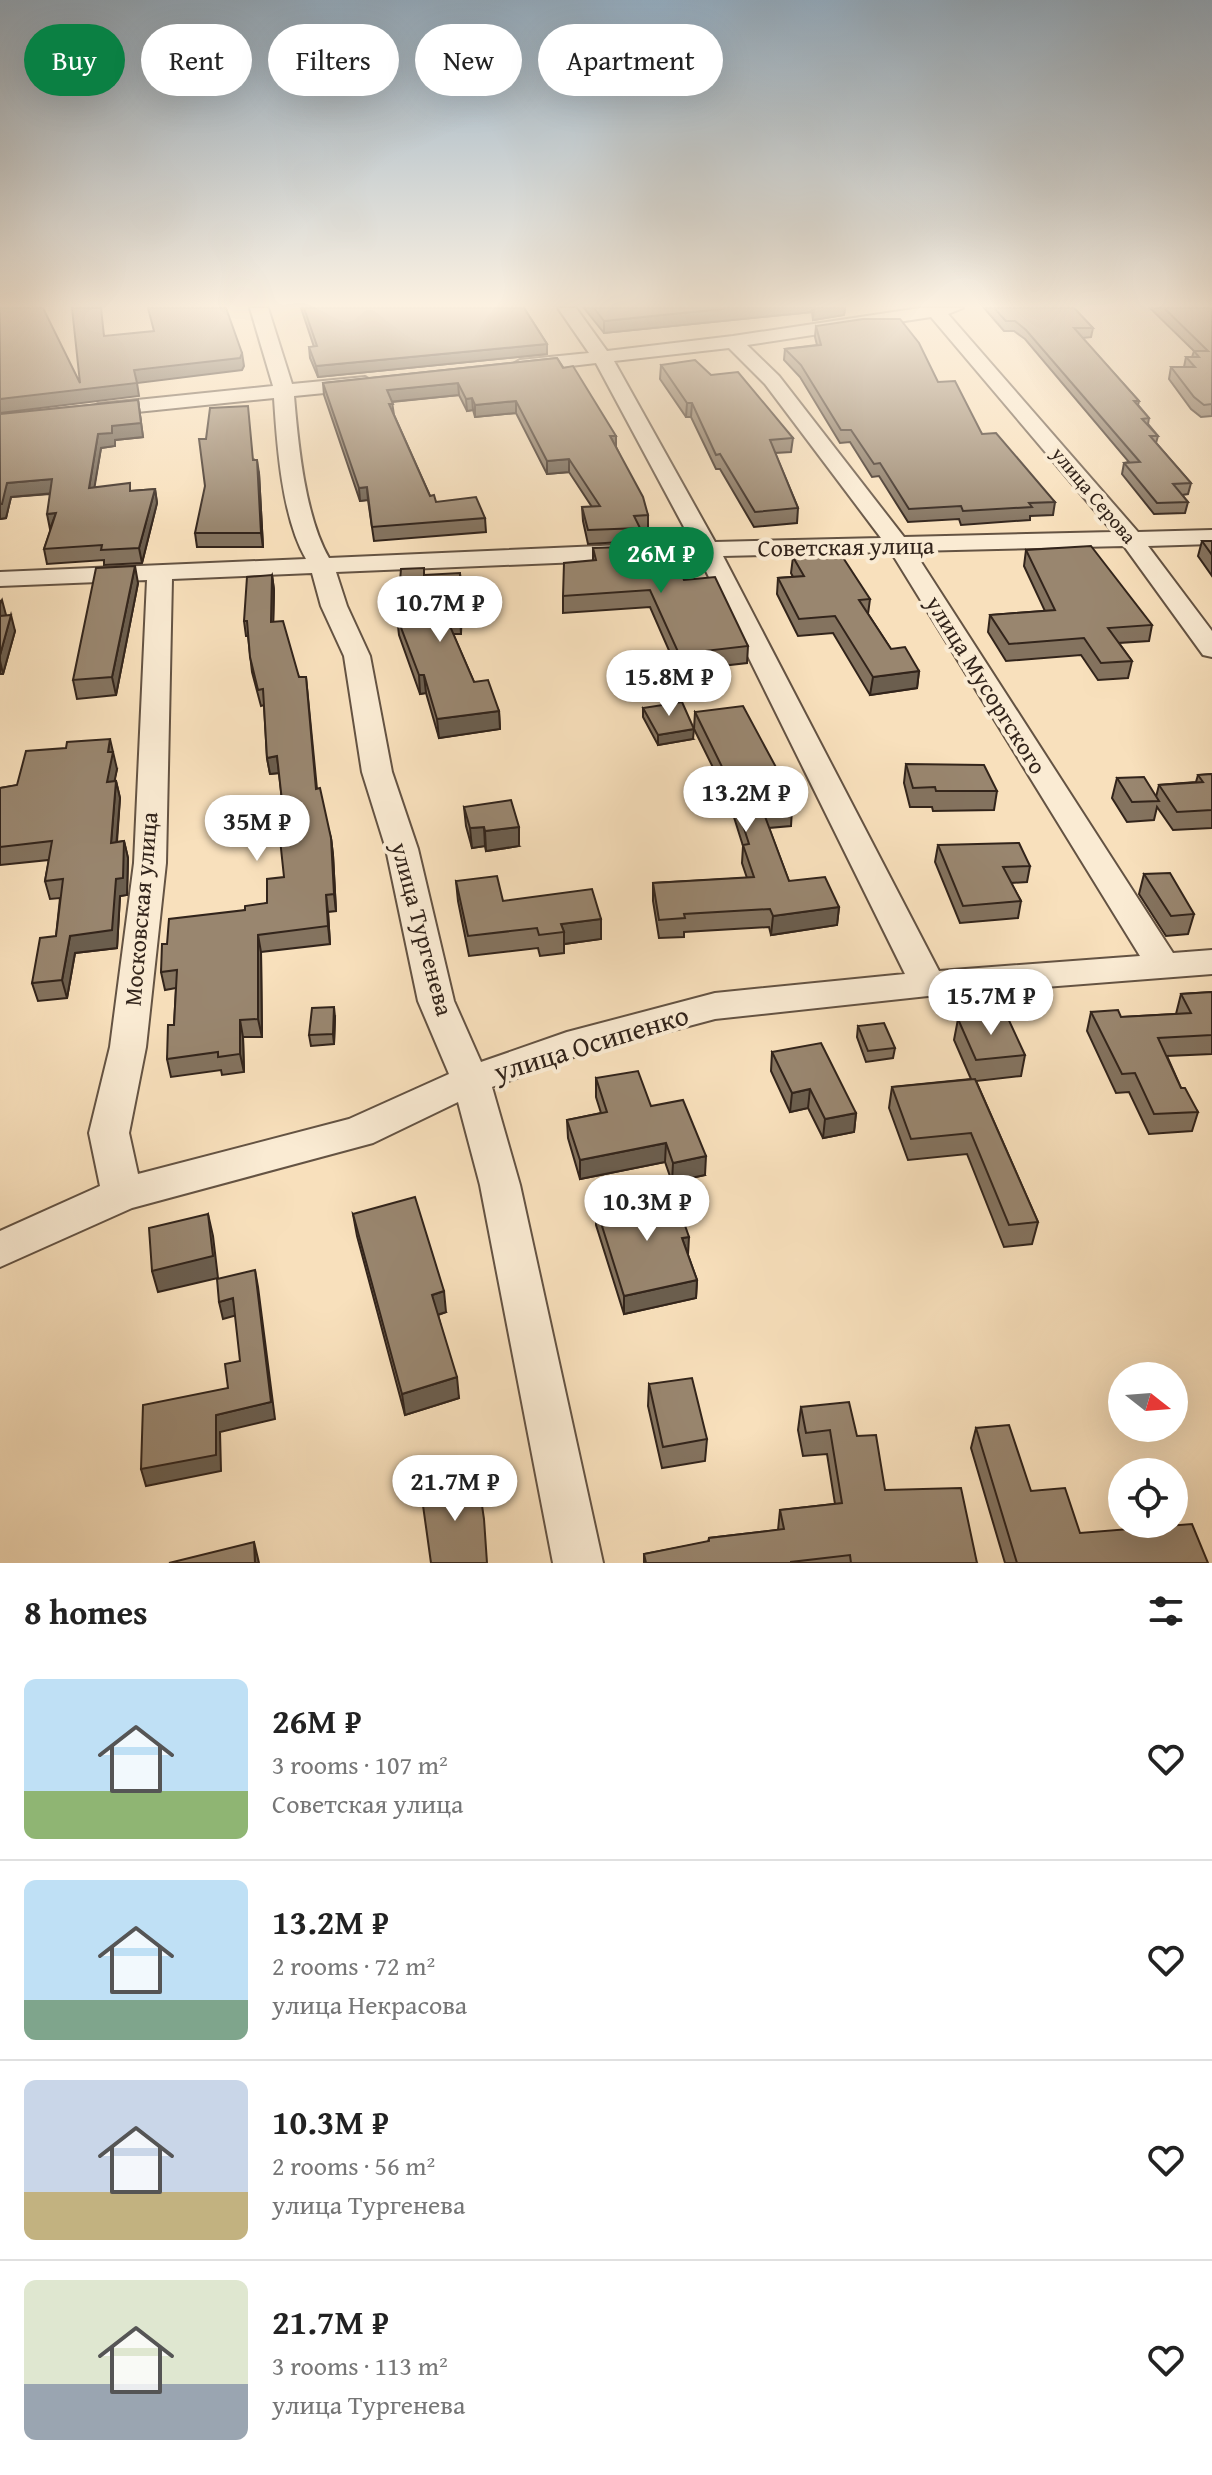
<!DOCTYPE html>
<html lang="en">
<head>
<meta charset="utf-8">
<style>
  :root { --surface:#fff; --page:#f6f6f6; --text:#222; --muted:#767676; --line:#e0e0e0; --accent:#0b8043 }
  body { margin:0; font-family:"Gentium Book Plus",serif; background:var(--page); color:var(--text); height:100vh; display:flex; flex-direction:column; font-size:30px; white-space:nowrap }
  * { box-sizing:border-box; margin:0 }
  p { font-size:26px; color:var(--muted) }
  .icon { flex:none; width:44px; height:44px; fill:none; stroke:currentColor; stroke-width:2; stroke-linecap:round; stroke-linejoin:round }
  .map { position:relative; height:1563px; overflow:hidden }
  .drawer { display:flex; flex-direction:column; background:var(--surface); flex:1 }
  .drawer>* { flex:none }
  .top-card { position:absolute; left:24px; top:24px; width:800px; height:72px; display:flex; gap:16px }
  .needle { width:52px; rotate:107deg }
  .tools { position:absolute; left:1108px; top:1362px; display:grid; gap:16px }
  .tools a { display:grid; place-items:center; width:80px; height:80px; border-radius:50%; background:var(--surface); box-shadow:0 8px 32px #0002; font-size:40px }
  .price { position:absolute; translate:-50% -68px; padding:0 18px; border-radius:28px; background:#fff; color:#222; font-size:26px; line-height:52px; filter:drop-shadow(0 2px 4px #0008) }
  .price::after { content:''; position:absolute; left:50%; top:48px; width:24px; height:18px; margin-left:-12px; background:inherit; clip-path:polygon(0 0,100% 0,50% 100%) }
  .price.on { background:var(--accent); color:#fff }
  ul { padding:0; list-style:none }
  li { display:flex; align-items:center; gap:24px; height:200px; padding:0 24px }
  li+li { border-top:2px solid var(--line) }
  li span { display:grid; place-items:center; flex:none; width:224px; height:160px; border-radius:12px; color:#555 }
  li>.icon { margin-inline-start:auto }
  span .icon { width:96px; height:96px; fill:#fffc; stroke-width:1 }
  li b { font-size:34px }
  h2 { display:flex; justify-content:space-between; align-items:center; height:96px; padding:0 24px; font-size:34px }
  .pill { padding:0 28px; border-radius:36px; background:var(--surface); box-shadow:0 8px 32px #0002; font-size:28px; line-height:72px }
  .pill.on { background:var(--accent); color:#fff }
  .map>svg:first-child { display:block }
</style>
</head>
<body>
<div class="map">
<svg width="1212" height="1563" viewBox="0 0 1212 1563">
  <rect width="100%" height="100%" fill="#f8e0bc"/>
  <filter id="stains"><feTurbulence type="fractalNoise" baseFrequency=".0025" numOctaves="4"/><feColorMatrix values="0 0 0 0 .2 0 0 0 0 .09 0 0 0 0 .02 0 0 0 .5 -.17"/></filter>
  <radialGradient id="worn" r=".72"><stop offset=".6" stop-color="#630" stop-opacity="0"/><stop offset="1" stop-color="#630" stop-opacity=".3"/></radialGradient>
  <g fill="none" stroke-linecap="round" stroke-linejoin="round">
    <!-- minor casing -->
    <g stroke="#645343" stroke-width="4">
      <path id="minor" d="M250,308h18l24,76 73,-7 10,6 -10,6 -71,7c4,47 11,121 35,162l363,-16 -96,-179 -76,9 -10,-6 10,-6 69,-7 -31,-45h18l31,43 126,-15 187,-28h43l-15,6 190,218 74,-2v14l-64,2 64,85v26l-9,-2 -79,-109 -210,5 259,402 39,-3v24l-284,22 -213,23 -139,37 -84,31 28,98 83,378h-50l-73,-378 -22,-83 -85,41 -241,65 -132,59v-36l100,-45 -11,-53 21,-86 24,-184 13,-283 -147,6v-14l306,-13c-24,-41 -29,-114 -32,-161l-176,18 -10,-6 10,-6 175,-18zM931,317l182,215 -209,5 -125,-161 -32,-31zM729,348l36,36 116,154 -166,4 -101,-181zM891,552l249,404 -201,15 -216,-415zM699,557l206,417 -190,19 -148,39 -86,30 -27,-61 -36,-152 -26,-77 -22,-116 -23,-50 -11,-34zM312,573l9,33 23,50 18,116 24,77 32,152 31,73 -100,45 -211,55 -9,-41 17,-86 20,-184 6,-284z"/>
    </g>
    <!-- minor -->
    <use href="#minor" fill="#faebd3" fill-rule="evenodd"/>
  </g>
  <!-- wall -->
  <g fill="#84735f" stroke="#32241b" stroke-width="2">
    <polygon points="301,308 524,308 547,344 547,354 318,377 310,358 309,347 314,347"/>
    <polygon points="584,308 845,308 844,315 813,320 812,312 604,333"/>
    <polygon points="984,308 1074,308 1093,328 1091,337 1082,338 1139,401 1138,405 1149,418 1148,424 1158,436 1156,443 1191,483 1188,494 1182,495 1188,502 1185,513 1154,514 1122,474 1124,463 1129,462 1025,339 1014,331 1004,331"/>
    <polygon points="1150,308 1212,308 1212,416 1201,417 1191,409 1169,379 1171,367 1184,367 1186,357 1192,357 1194,351"/>
    <polygon points="816,326 938,382 982,434 1055,502 1053,515 1030,516 1030,520 961,525 959,519 908,522 879,476 872,477 850,442 840,443 800,377 784,360 785,349 817,345 815,337"/>
    <polygon points="557,358 616,447 648,515 648,528 640,529 640,541 588,544 583,521 582,507 592,507 569,472 547,474 516,413 475,417 473,410 467,411 459,395 392,402 394,415 430,496 436,502 485,518 486,532 374,541 368,500 360,501 324,395 323,383"/>
    <polygon points="661,365 711,375 793,438 791,452 775,453 798,508 797,523 754,527 720,469 716,469 691,417 686,417 660,379"/>
    <polygon points="138,400 143,437 115,440 115,446 101,448 94,487 131,491 155,489 157,503 142,563 104,565 104,560 47,564 44,549 51,529 50,494 11,497 6,518 0,519 0,414"/>
    <polygon points="254,460 259,473 263,547 197,547 195,533"/>
    <polygon points="1202,541 1212,541 1212,576 1198,556"/>
    <polygon points="593,548 655,557 684,580 748,646 747,663 678,671 650,607 563,613 563,596 593,561"/>
    <polygon points="1026,550 1152,625 1149,641 1119,643 1132,661 1128,678 1098,680 1081,655 1006,661 988,632 990,615 1045,611 1024,566"/>
    <polygon points="793,557 870,599 868,614 891,649 919,671 917,688 870,695 833,633 798,636 777,594 778,578 793,577 791,573"/>
    <polygon points="272,575 274,590 273,622 299,677 306,677 317,789 331,838 333,855 336,911 328,912 330,944 261,952 262,1037 243,1037 244,1072 222,1075 221,1070 171,1077 167,1059 174,1025 176,988 165,990 161,972 167,944 245,910 267,903 284,877 284,819 279,773 270,774 267,758 264,705 261,706 252,672 248,636 246,636 244,621"/>
    <polygon points="424,575 462,590 461,634 453,634 474,682 499,711 500,729 439,738 426,693 420,694 399,635 397,617"/>
    <polygon points="138,583 116,695 77,699 73,680"/>
    <polygon points="0,600 6,616 15,631 3,674 0,674"/>
    <polygon points="643,708 693,739 658,745 643,717"/>
    <polygon points="695,712 792,809 791,826 769,828 789,881 839,907 837,925 771,935 769,927 684,932 684,937 659,938 653,901 653,883 747,878 742,863 743,846 728,798 694,729"/>
    <polygon points="906,764 997,791 994,810 933,811 932,807 910,807 904,783"/>
    <polygon points="117,769 114,781 116,781 120,798 117,842 124,841 128,858 127,895 120,896 117,948 75,953 67,998 38,1001 32,983 56,936 60,898 50,899 45,881 49,860 0,865 0,788"/>
    <polygon points="1212,774 1212,828 1173,830 1157,807 1154,820 1127,822 1112,798 1117,778 1156,797 1159,785 1196,782 1198,775"/>
    <polygon points="464,807 519,846 486,851 485,846 472,848 466,826"/>
    <polygon points="938,845 1030,866 1027,882 1011,883 1021,901 1018,918 960,923 935,862"/>
    <polygon points="1144,874 1194,914 1188,934 1166,936 1139,894"/>
    <polygon points="456,881 503,901 601,919 601,939 564,944 564,953 540,956 538,948 469,956 458,901"/>
    <polygon points="1212,992 1212,1054 1167,1056 1181,1088 1198,1112 1192,1131 1149,1134 1129,1092 1116,1093 1087,1031 1091,1012 1121,1017 1176,1014 1181,994"/>
    <polygon points="335,1017 334,1044 311,1046 309,1035"/>
    <polygon points="958,1019 1025,1055 1021,1076 976,1081 1038,1222 1032,1244 1004,1247 967,1154 908,1160 889,1108 892,1087 971,1079 954,1040"/>
    <polygon points="858,1026 895,1048 893,1058 866,1062 857,1037"/>
    <polygon points="772,1052 856,1113 854,1132 823,1138 808,1108 790,1112 771,1071"/>
    <polygon points="596,1078 651,1106 705,1175 672,1182 665,1162 580,1179 568,1138 567,1120 601,1113 596,1097"/>
    <polygon points="596,1207 688,1255 697,1280 696,1298 624,1314 596,1225"/>
    <polygon points="353,1214 446,1312 438,1315 459,1398 405,1415 357,1236"/>
    <polygon points="649,1384 707,1439 705,1461 662,1468 648,1406"/>
    <polygon points="801,1407 857,1436 885,1490 977,1563 644,1563 644,1554 708,1542 709,1538 778,1530 780,1510 835,1504 827,1454 803,1456 798,1430"/>
    <polygon points="976,1428 1031,1491 1080,1533 1208,1563 1005,1563 971,1448"/>
  </g>
  <!-- shaded-wall -->
  <g fill="#6b5e4e" stroke="#32241b" stroke-width="2">
    <polygon points="730,308 812,308 812,312 604,333 604,321"/>
    <polygon points="814,308 845,308 844,315 813,320"/>
    <polygon points="547,344 547,354 318,377 316,366"/>
    <polygon points="242,353 244,366 242,370 137,383 139,396 0,413 0,399 134,370"/>
    <polygon points="458,383 459,395 388,402 387,390"/>
    <polygon points="472,398 473,410 467,411 466,399"/>
    <polygon points="138,400 143,437 115,440 115,446 101,448 92,502 89,488 98,434 112,426"/>
    <polygon points="516,401 516,413 475,417 475,405"/>
    <polygon points="687,403 692,403 691,417 686,417"/>
    <polygon points="610,436 616,436 616,448"/>
    <polygon points="569,459 569,472 547,474 547,461"/>
    <polygon points="257,460 259,473 263,547 261,533"/>
    <polygon points="52,479 55,493 11,497 6,518 0,519 0,504 7,483"/>
    <polygon points="367,487 368,500 360,501 359,488"/>
    <polygon points="155,489 157,503 142,563 139,548"/>
    <polygon points="56,513 50,529 47,514"/>
    <polygon points="135,566 138,583 116,695 112,677"/>
    <polygon points="460,573 462,590 461,634 460,616"/>
    <polygon points="272,575 274,590 273,637 271,622"/>
    <polygon points="2,600 6,615 0,629 0,604"/>
    <polygon points="11,615 15,631 3,674 0,661 0,655"/>
    <polygon points="919,671 917,688 870,695 873,677"/>
    <polygon points="419,675 424,675 426,693 420,694"/>
    <polygon points="499,711 500,729 439,738 437,719"/>
    <polygon points="694,729 693,739 658,745 658,735"/>
    <polygon points="110,739 117,769 111,799 107,782 108,752"/>
    <polygon points="277,756 279,773 270,774 267,758"/>
    <polygon points="116,781 120,798 115,860 111,843"/>
    <polygon points="484,827 485,846 472,848 470,828"/>
    <polygon points="519,827 519,846 486,851 485,831"/>
    <polygon points="331,838 333,855 336,911 334,894"/>
    <polygon points="124,841 128,858 127,895 120,896 117,948 75,953 67,998 62,980 70,936 116,879"/>
    <polygon points="326,895 328,912 330,944 328,926"/>
    <polygon points="839,907 837,925 771,935 773,916"/>
    <polygon points="601,919 601,939 564,944 564,932 561,924"/>
    <polygon points="258,935 261,952 262,1037 258,1019"/>
    <polygon points="334,1007 335,1017 334,1044 333,1034"/>
    <polygon points="240,1020 243,1037 244,1072 240,1054"/>
    <polygon points="810,1089 808,1108 790,1112 792,1093"/>
    <polygon points="856,1113 854,1132 823,1138 825,1119"/>
    <polygon points="666,1143 665,1162 580,1179 580,1160"/>
    <polygon points="706,1156 705,1175 672,1182 673,1163"/>
    <polygon points="208,1214 213,1236 218,1278 158,1292 152,1271"/>
    <polygon points="689,1237 688,1255 682,1238"/>
    <polygon points="255,1270 258,1287 275,1419 220,1432 221,1471 146,1486 141,1469 216,1415 271,1402"/>
    <polygon points="697,1280 696,1298 624,1314 624,1296"/>
    <polygon points="444,1291 446,1312 434,1316 432,1295"/>
    <polygon points="233,1298 237,1315 223,1319 219,1302"/>
    <polygon points="457,1377 459,1398 405,1415 402,1394"/>
    <polygon points="254,1542 259,1563 255,1563"/>
  </g>
  <!-- building -->
  <g fill="#99866f" stroke="#32241b" stroke-width="2">
    <polygon points="0,308 43,308 80,383 72,308 101,308 104,336 154,331 148,308 226,308 242,353 240,358 134,370 137,383 0,399"/>
    <polygon points="304,308 524,308 547,344 316,366 309,347 317,346"/>
    <polygon points="594,308 730,308 604,321"/>
    <polygon points="994,308 1074,308 1093,328 1074,328 1139,401 1134,401 1149,418 1142,419 1158,436 1150,436 1191,483 1173,484 1188,502 1157,503 1124,463 1140,462 1026,330 1015,321 1006,321"/>
    <polygon points="1164,308 1212,308 1212,404 1204,405 1194,397 1171,367 1195,367 1186,357 1199,357 1194,351 1208,351"/>
    <polygon points="863,319 900,319 919,343 938,382 955,381 982,434 996,433 1055,502 1029,503 1032,507 963,511 961,506 909,509 880,463 874,464 851,430 841,430 801,365 785,349 821,345 816,326"/>
    <polygon points="557,358 563,368 573,366 616,436 610,436 643,497 648,515 634,516 640,528 588,530 582,507 600,506 569,459 547,461 516,401 475,405 472,398 466,399 458,383 387,390 393,404 389,404 430,496 434,495 436,502 476,497 485,518 372,527 367,487 359,488 323,383"/>
    <polygon points="695,360 711,375 738,372 793,438 770,440 798,508 755,512 720,454 716,455 692,403 687,403 661,365"/>
    <polygon points="138,400 141,423 112,426 112,433 98,434 89,488 130,483 130,491 155,489 139,548 101,550 102,545 44,549 56,513 47,514 52,479 7,483 2,504 0,504 0,414"/>
    <polygon points="248,406 253,460 257,460 261,533 195,533 205,486 199,439 206,439 210,408"/>
    <polygon points="1202,541 1212,541 1212,555"/>
    <polygon points="650,546 655,557 674,556 684,580 715,577 748,646 679,654 650,590 563,596 564,563 596,560 593,548"/>
    <polygon points="1091,546 1152,625 1108,628 1132,661 1101,663 1084,638 1009,644 990,615 1055,610 1026,550"/>
    <polygon points="840,553 870,599 859,600 891,649 905,647 919,671 873,677 835,616 799,619 778,578 804,576 793,557"/>
    <polygon points="135,566 112,677 73,680 96,568"/>
    <polygon points="424,568 424,575 460,573 460,616 446,617 474,682 488,680 499,711 437,719 424,675 419,675 397,617 401,569"/>
    <polygon points="272,575 271,622 283,621 299,677 306,677 316,789 320,788 331,838 334,894 326,895 328,926 258,935 258,1019 240,1020 240,1054 218,1057 218,1052 167,1059 168,1025 174,1025 177,970 161,972 162,944 167,944 169,919 245,910 245,906 267,903 267,879 284,877 278,820 284,819 277,756 267,758 263,689 258,690 250,657 247,621 244,621 247,577"/>
    <polygon points="11,615 0,655 0,616"/>
    <polygon points="682,702 694,729 658,735 643,708"/>
    <polygon points="743,706 778,771 792,809 763,811 789,881 825,877 839,907 773,916 770,909 684,914 685,918 659,920 653,883 754,877 743,845 749,844 729,781 695,712"/>
    <polygon points="110,739 108,752 113,752 107,782 116,781 111,843 124,841 123,878 116,879 112,930 70,936 62,980 32,983 40,938 56,936 63,879 45,881 52,841 0,847 0,788 17,785 26,751 66,748 67,742"/>
    <polygon points="906,764 984,765 997,791 936,791 935,787 913,788"/>
    <polygon points="1212,774 1212,810 1177,812 1159,785 1203,782 1198,775"/>
    <polygon points="1144,777 1159,801 1132,802 1117,778"/>
    <polygon points="511,800 519,827 485,831 484,827 470,828 464,807"/>
    <polygon points="1019,843 1030,866 1003,867 1021,901 963,906 938,845"/>
    <polygon points="1170,873 1194,914 1171,916 1144,874"/>
    <polygon points="497,876 503,901 592,889 601,919 561,924 564,932 539,935 537,928 468,936 456,881"/>
    <polygon points="1212,992 1212,1035 1158,1038 1181,1088 1185,1088 1198,1112 1154,1114 1135,1073 1122,1074 1091,1012 1118,1010 1121,1017 1191,1013 1181,994"/>
    <polygon points="334,1007 333,1034 309,1035 312,1008"/>
    <polygon points="1006,1014 1025,1055 976,1060 958,1019"/>
    <polygon points="884,1023 895,1048 868,1051 858,1026"/>
    <polygon points="821,1043 856,1113 825,1119 810,1089 792,1093 772,1052"/>
    <polygon points="638,1071 651,1106 683,1100 706,1156 673,1163 666,1143 580,1160 567,1120 607,1112 596,1078"/>
    <polygon points="975,1079 1038,1222 1009,1225 971,1133 911,1139 892,1087"/>
    <polygon points="673,1191 689,1237 682,1238 697,1280 624,1296 596,1207"/>
    <polygon points="415,1197 444,1291 432,1295 457,1377 402,1394 353,1214"/>
    <polygon points="208,1214 213,1256 152,1271 149,1228"/>
    <polygon points="255,1270 271,1402 216,1415 216,1455 141,1469 143,1405 228,1388 225,1364 240,1361 233,1298 219,1302 217,1279"/>
    <polygon points="692,1378 707,1439 663,1447 649,1384"/>
    <polygon points="849,1402 857,1436 876,1435 885,1490 961,1488 977,1563 851,1563 850,1555 791,1562 791,1563 646,1563 644,1554 709,1541 709,1538 784,1529 780,1510 842,1503 830,1430 806,1433 801,1407"/>
    <polygon points="1009,1425 1031,1491 1065,1488 1080,1533 1192,1524 1208,1563 1017,1563 976,1428"/>
    <polygon points="478,1478 484,1519 487,1563 431,1563 421,1491"/>
    <polygon points="254,1542 255,1563 169,1563"/>
  </g>
  <!-- sky -->
  <linearGradient id="sky" x2="0" y2="1"><stop stop-color="#93acc0"/><stop offset="0.58" stop-color="#fcf1e1"/><stop offset="1" stop-color="#fcf1e1" stop-opacity="0"/></linearGradient>
  <rect width="1212" height="527" fill="url(#sky)"/>
  <g text-anchor="middle" stroke-width="8" stroke-linejoin="round" paint-order="stroke">
    <!-- far-street labels -->
    <g font-size="20" fill="#32241b" stroke="#faebd3">
      <text transform="translate(1094 495) rotate(50)" y="7">улица Серова</text>
    </g>
    <!-- street labels -->
    <g font-size="24" fill="#32241b" stroke="#faebd3">
      <text transform="translate(846 547) rotate(-1)" y="8">Советская улица</text>
      <text transform="translate(986 685) rotate(58)" y="8">улица Мусоргского</text>
      <text transform="translate(141 909) rotate(-85)" y="8">Московская улица</text>
      <text transform="translate(422 929) rotate(75)" y="8">улица Тургенева</text>
    </g>
    <!-- near-street labels -->
    <g font-size="28" fill="#32241b" stroke="#faebd3">
      <text transform="translate(591 1043) rotate(-17)" y="10">улица Осипенко</text>
    </g>
  </g>
  <rect width="100%" height="100%" filter="url(#stains)"/>
  <rect width="100%" height="100%" fill="url(#worn)"/>
</svg>
<div class="tools">
<a><svg class="needle" viewBox="-14 -14 28 28"><path d="M0-13l5 13h-10z" fill="#e53935"/><path d="M0 13l5-13h-10z" fill="#767676"/></svg></a>
<a><svg class="icon" aria-label="locate" viewBox="0 0 24 24"><circle cx="12" cy="12" r="6"/><path d="M12 2v4M12 18v4M2 12h4M18 12h4"/></svg></a>
</div>
<b class="price on" style="left:661px;top:595px">26M ₽</b>
<b class="price" style="left:440px;top:644px">10.7M ₽</b>
<b class="price" style="left:669px;top:718px">15.8M ₽</b>
<b class="price" style="left:746px;top:834px">13.2M ₽</b>
<b class="price" style="left:257px;top:863px">35M ₽</b>
<b class="price" style="left:991px;top:1037px">15.7M ₽</b>
<b class="price" style="left:647px;top:1243px">10.3M ₽</b>
<b class="price" style="left:455px;top:1523px">21.7M ₽</b>
<div class="top-card">
<a class="pill on">Buy</a>
<a class="pill">Rent</a>
<a class="pill">Filters</a>
<a class="pill">New</a>
<a class="pill">Apartment</a>
</div>
</div>
<section class="drawer">
<h2>8 homes<svg class="icon" aria-label="filters" viewBox="0 0 24 24"><path d="M4 7h16M4 17h16"/><circle cx="9" cy="7" r="2"/><circle cx="15" cy="17" r="2"/></svg></h2>
<ul>
<li><span style="background:linear-gradient(#bfe0f5 70%,#8fb573 0)"><svg class="icon" aria-label="home" viewBox="0 0 24 24"><path d="M3 11l9-7 9 7M6 9v11h12V9"/></svg></span><div><b>26M ₽</b><p>3 rooms · 107 m²</p><p>Советская улица</p></div><svg class="icon" aria-label="heart" viewBox="0 0 24 24"><path d="M12 20l-8-8c-3-5 5-10 8-4 3-6 11-1 8 4z"/></svg></li>
<li><span style="background:linear-gradient(#bfe0f5 75%,#7fa58c 0)"><svg class="icon" aria-label="home" viewBox="0 0 24 24"><path d="M3 11l9-7 9 7M6 9v11h12V9"/></svg></span><div><b>13.2M ₽</b><p>2 rooms · 72 m²</p><p>улица Некрасова</p></div><svg class="icon" aria-label="heart" viewBox="0 0 24 24"><path d="M12 20l-8-8c-3-5 5-10 8-4 3-6 11-1 8 4z"/></svg></li>
<li><span style="background:linear-gradient(#c9d6e8 70%,#c2b280 0)"><svg class="icon" aria-label="home" viewBox="0 0 24 24"><path d="M3 11l9-7 9 7M6 9v11h12V9"/></svg></span><div><b>10.3M ₽</b><p>2 rooms · 56 m²</p><p>улица Тургенева</p></div><svg class="icon" aria-label="heart" viewBox="0 0 24 24"><path d="M12 20l-8-8c-3-5 5-10 8-4 3-6 11-1 8 4z"/></svg></li>
<li><span style="background:linear-gradient(#dfe7d0 65%,#9aa5b1 0)"><svg class="icon" aria-label="home" viewBox="0 0 24 24"><path d="M3 11l9-7 9 7M6 9v11h12V9"/></svg></span><div><b>21.7M ₽</b><p>3 rooms · 113 m²</p><p>улица Тургенева</p></div><svg class="icon" aria-label="heart" viewBox="0 0 24 24"><path d="M12 20l-8-8c-3-5 5-10 8-4 3-6 11-1 8 4z"/></svg></li>
</ul>
</section>
</body>
</html>
